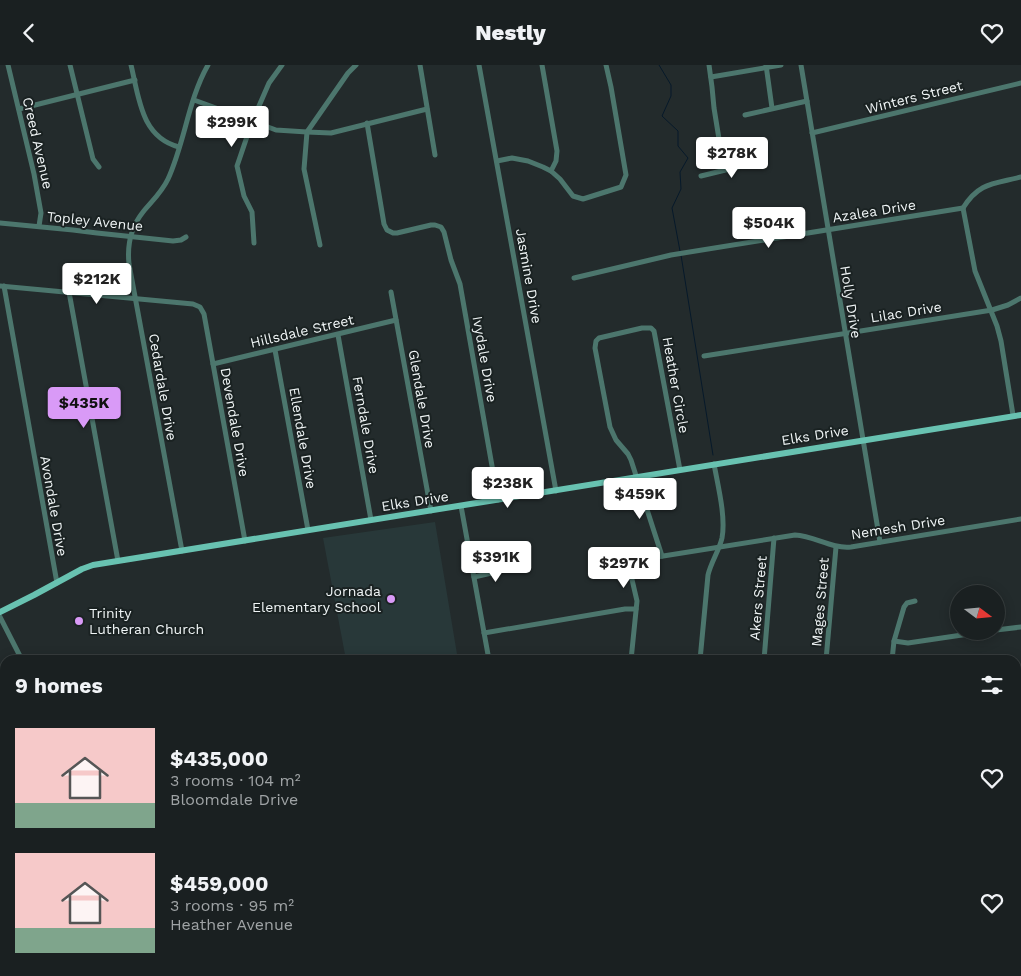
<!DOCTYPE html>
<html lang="en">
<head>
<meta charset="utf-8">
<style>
  :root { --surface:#1a2021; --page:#23282a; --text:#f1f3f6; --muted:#9fa3a5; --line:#383e3f; --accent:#d99af7 }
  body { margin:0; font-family:"Work Sans",sans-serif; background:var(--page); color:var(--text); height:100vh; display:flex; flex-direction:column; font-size:19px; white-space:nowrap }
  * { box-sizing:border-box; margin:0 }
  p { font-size:16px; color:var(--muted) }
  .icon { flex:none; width:28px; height:28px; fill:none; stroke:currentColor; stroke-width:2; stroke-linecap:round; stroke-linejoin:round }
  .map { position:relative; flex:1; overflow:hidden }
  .drawer { position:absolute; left:0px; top:590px; width:1021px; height:321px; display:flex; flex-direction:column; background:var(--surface); border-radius:15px 15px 0 0; box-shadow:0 2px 12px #0003,0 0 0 1px var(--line) }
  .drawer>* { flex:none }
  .needle { width:32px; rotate:106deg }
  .fabs { position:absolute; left:950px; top:520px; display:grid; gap:10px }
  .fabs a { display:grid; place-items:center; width:55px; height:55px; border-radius:50%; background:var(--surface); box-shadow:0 2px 12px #0003,0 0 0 1px var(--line); font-size:25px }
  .price { position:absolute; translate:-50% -42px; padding:0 11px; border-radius:5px; background:#fff; color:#222; font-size:16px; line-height:32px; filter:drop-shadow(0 1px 2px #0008) }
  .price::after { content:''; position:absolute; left:50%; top:30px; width:15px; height:11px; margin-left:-8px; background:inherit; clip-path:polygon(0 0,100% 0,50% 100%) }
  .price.selected { background:var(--accent); color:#111 }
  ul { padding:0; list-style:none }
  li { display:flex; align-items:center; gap:15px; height:125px; padding:0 15px }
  li span { display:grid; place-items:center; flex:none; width:140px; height:100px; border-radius:0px; color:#555 }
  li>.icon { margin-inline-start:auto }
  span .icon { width:60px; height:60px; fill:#fffc; stroke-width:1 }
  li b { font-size:21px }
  h2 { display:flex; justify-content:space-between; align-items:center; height:60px; padding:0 15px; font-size:21px }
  header { display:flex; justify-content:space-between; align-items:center; height:65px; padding:0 15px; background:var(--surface); font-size:22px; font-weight:800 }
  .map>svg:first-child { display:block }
</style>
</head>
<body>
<header><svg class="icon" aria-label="back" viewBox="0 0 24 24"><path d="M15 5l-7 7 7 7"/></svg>Nestly<svg class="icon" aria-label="heart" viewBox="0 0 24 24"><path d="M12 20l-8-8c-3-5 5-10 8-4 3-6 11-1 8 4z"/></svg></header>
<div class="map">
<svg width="1021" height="911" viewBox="0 0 1021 911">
  <rect width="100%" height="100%" fill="#232b2c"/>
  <!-- built -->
  <g fill="#283839">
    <polygon points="435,457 458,595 346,595 323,473"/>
    <polygon points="0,755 5,761 5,906 115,906 116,911 0,911"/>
  </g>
  <!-- green -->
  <polygon fill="#094a2d" points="896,906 978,906 960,911 877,911"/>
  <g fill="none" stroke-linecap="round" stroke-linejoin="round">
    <!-- stream -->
    <g stroke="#06192a" stroke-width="1">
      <polyline points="659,0 671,20 671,31 662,51 678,66 678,81 688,93 680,107 681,124 672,143 680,186"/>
      <polyline points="681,190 713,390"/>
    </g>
    <!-- minor -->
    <g stroke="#4c766d" stroke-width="5">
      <polyline points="8,0 34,109 41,148 39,161"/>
      <polyline points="70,0 93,94 99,102"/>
      <path d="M131,0c8,33 10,72 48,82"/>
      <polyline points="420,0 435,90"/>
      <polyline points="479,0 556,426"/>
      <polyline points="542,0 557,86 556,96 551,106"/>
      <polyline points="709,0 712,22 714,43 724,105"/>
      <polyline points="766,0 772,43"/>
      <polyline points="801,0 880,477"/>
      <polyline points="711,12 781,0"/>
      <polyline points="194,35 276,65 307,67 331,68 427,44"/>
      <polyline points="19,44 135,15"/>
      <polyline points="745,50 807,36"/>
      <polyline points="367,58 384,159 387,165 393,168 397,168 431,160 435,160 441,162 444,167 451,195 460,219 498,435"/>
      <polyline points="812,68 1021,18"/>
      <polyline points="497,96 512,93 528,96 543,102 551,106 560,114 573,131 583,134 621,122 626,110 611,22 606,0"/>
      <polyline points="701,111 758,97"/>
      <polyline points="963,143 975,206 997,261 1001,276 1013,350"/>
      <path d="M963,143c16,-26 31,-24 58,-31"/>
      <polyline points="0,158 73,165 97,168 173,176 181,175 186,172"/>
      <polyline points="254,178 252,147 244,131 237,101 252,57 269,18 282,0"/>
      <polyline points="320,180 304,104 307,67 348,8 356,0"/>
      <polyline points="574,213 671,190 963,143"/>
      <polyline points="0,221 193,239 200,242 204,249 245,476"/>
      <polyline points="4,221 57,518"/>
      <polyline points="69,227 118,496"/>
      <polyline points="391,227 431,446"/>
      <polyline points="338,270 371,455"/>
      <polyline points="275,285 308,465"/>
      <polyline points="704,291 992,245 1008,240 1021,233"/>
      <polyline points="213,299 396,255"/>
      <polyline points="461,441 489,595"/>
      <path d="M182,486l-53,-287c-2,-19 2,-37 14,-52 9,-11 19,-20 25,-33 17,-37 20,-79 40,-114"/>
      <polyline points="662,491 631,395 628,389 616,375 610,362 595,283 596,276 599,273 642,263 651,263 654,266 680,405"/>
      <polyline points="474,512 496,507 504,501"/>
      <polyline points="0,552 22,595"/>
      <polyline points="996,565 1021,562"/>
      <polyline points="484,568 625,544 636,544"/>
      <polyline points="894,576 908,578 989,566"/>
      <path d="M631,595l6,-59 -7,-30 2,-6 6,-5 157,-25c20,1 36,14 56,12l170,-28"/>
      <path d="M700,595l8,-85c3,-13 11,-24 14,-37 4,-21 -4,-52 -8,-74"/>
      <polyline points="764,595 774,473"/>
      <polyline points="826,595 836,482"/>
      <polyline points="892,595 894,576 904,542 907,538 915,536"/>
      <polyline points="1016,632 1021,631"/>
      <polyline points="1016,701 1021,701"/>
      <polyline points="1016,771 1021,770"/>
      <polyline points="1016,835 1021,834"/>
      <polyline points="212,906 220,911"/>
      <polyline points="600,906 601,911"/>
      <polyline points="674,906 675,911"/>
      <polyline points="722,906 723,911"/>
      <polyline points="332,909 349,906"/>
      <polyline points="399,911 399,906"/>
      <polyline points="459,911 491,906"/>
      <polyline points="776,911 793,906"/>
    </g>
    <!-- major -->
    <g stroke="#68c2b1" stroke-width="6">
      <polyline points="0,547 34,530 82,504 93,500 1021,350"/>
      <polyline points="0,726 5,731"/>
      <polyline points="0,747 5,752"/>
      <polyline points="140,906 144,911"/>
      <polyline points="158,906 161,911"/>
    </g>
    <!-- highway -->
    <g stroke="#71e0cc" stroke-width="8">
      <polyline points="1016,902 1021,901"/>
      <polyline points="129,906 131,911"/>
      <polyline points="982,911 1000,906"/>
    </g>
  </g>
  <!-- markers -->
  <g fill="#d99af7" stroke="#1a2222" stroke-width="2">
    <circle cx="391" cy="534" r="5"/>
    <circle cx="79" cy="556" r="5"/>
  </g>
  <g text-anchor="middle" stroke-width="4" stroke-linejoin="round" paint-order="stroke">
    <!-- street labels -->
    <g font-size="14" fill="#f0f5f6" stroke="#1a2222">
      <text transform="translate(914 32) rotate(-14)" y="5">Winters Street</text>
      <text transform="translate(38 78) rotate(77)" y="5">Creed Avenue</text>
      <text transform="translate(874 146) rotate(-9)" y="5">Azalea Drive</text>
      <text transform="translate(95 156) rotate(6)" y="5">Topley Avenue</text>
      <text transform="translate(529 211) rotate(80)" y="5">Jasmine Drive</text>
      <text transform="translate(851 237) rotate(81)" y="5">Holly Drive</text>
      <text transform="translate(906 247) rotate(-9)" y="5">Lilac Drive</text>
      <text transform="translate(302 266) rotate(-13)" y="5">Hillsdale Street</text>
      <text transform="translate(485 294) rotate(80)" y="5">Ivydale Drive</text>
      <text transform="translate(676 320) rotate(80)" y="5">Heather Circle</text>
      <text transform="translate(163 322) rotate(80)" y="5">Cedardale Drive</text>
      <text transform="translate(422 334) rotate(80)" y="5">Glendale Drive</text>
      <text transform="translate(235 357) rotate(80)" y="5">Devendale Drive</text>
      <text transform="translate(366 360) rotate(80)" y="5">Ferndale Drive</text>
      <text transform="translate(815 370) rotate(-9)" y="5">Elks Drive</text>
      <text transform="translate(303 373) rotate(80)" y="5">Ellendale Drive</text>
      <text transform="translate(415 436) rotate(-9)" y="5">Elks Drive</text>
      <text transform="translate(54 441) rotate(80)" y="5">Avondale Drive</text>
      <text transform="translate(898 462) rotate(-9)" y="5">Nemesh Drive</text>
      <text transform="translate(758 533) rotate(-85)" y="5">Akers Street</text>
      <text transform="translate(820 537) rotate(-85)" y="5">Mages Street</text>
    </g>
    <!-- poi labels -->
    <g font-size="14" fill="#f0f5f6" stroke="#1a2222" text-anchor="end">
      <text x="381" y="531">Jornada<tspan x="381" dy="16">Elementary School</tspan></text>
      <text x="89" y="553" text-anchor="start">Trinity<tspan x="89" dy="16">Lutheran Church</tspan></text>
    </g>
  </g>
</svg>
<div class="fabs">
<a><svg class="needle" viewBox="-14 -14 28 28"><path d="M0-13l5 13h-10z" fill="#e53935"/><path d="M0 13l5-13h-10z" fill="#9fa3a5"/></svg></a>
</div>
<b class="price" style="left:232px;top:83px">$299K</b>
<b class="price" style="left:732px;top:114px">$278K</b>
<b class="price" style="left:769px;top:184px">$504K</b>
<b class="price" style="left:97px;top:240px">$212K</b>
<b class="price selected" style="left:84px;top:364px">$435K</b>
<b class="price" style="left:508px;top:444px">$238K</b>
<b class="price" style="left:640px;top:455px">$459K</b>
<b class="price" style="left:496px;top:518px">$391K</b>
<b class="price" style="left:624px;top:524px">$297K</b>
<section class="drawer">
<h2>9 homes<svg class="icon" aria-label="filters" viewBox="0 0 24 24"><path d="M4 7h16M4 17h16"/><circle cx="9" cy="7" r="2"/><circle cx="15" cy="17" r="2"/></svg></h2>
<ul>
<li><span style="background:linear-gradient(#f6c9c9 75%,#7fa58c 0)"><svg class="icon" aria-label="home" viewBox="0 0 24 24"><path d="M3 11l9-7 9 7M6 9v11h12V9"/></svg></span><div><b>$435,000</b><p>3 rooms · 104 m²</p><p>Bloomdale Drive</p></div><svg class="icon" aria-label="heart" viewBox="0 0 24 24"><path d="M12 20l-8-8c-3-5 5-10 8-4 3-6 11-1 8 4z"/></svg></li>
<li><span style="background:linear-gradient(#f6c9c9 75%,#7fa58c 0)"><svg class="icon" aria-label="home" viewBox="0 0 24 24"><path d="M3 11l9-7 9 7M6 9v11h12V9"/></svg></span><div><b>$459,000</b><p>3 rooms · 95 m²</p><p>Heather Avenue</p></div><svg class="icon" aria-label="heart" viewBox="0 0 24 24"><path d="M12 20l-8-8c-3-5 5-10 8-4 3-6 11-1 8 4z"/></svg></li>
</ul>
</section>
</div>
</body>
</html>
